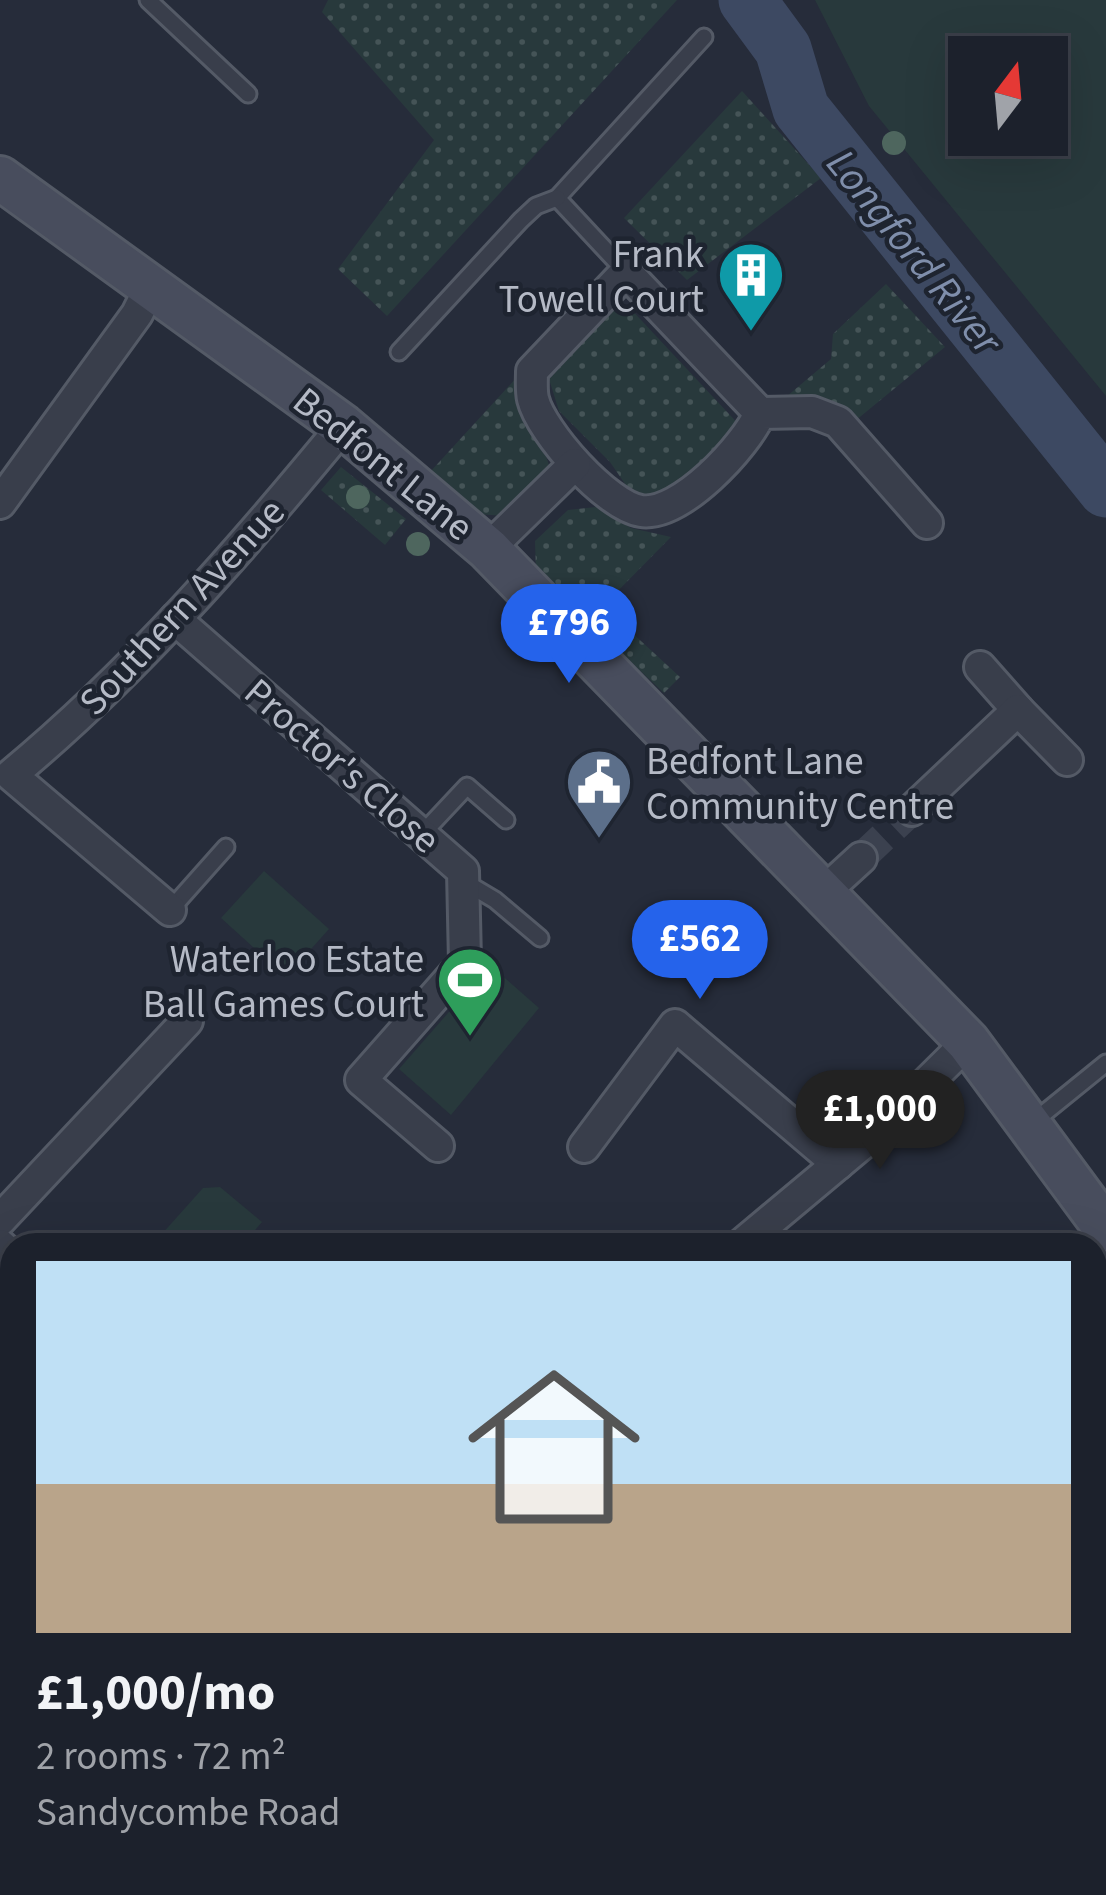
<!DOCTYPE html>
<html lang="en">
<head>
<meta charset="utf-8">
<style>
  :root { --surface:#1c212c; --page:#252934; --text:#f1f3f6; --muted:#a0a3a9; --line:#3a3e48; --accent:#2563eb }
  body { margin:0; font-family:"Source Sans 3",sans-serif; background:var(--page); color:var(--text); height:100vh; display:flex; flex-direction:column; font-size:45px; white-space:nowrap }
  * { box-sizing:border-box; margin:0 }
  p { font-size:39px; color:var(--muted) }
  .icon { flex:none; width:66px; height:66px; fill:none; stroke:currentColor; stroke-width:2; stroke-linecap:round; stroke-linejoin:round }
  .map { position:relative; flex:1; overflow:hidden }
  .side { position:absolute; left:0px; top:1233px; width:1107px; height:663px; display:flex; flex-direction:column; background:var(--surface); border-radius:36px 36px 0 0; box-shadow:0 12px 48px #0002,0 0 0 3px var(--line) }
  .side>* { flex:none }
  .needle { width:78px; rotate:16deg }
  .controls { position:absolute; left:948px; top:36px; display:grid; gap:24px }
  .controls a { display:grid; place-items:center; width:120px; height:120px; border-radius:0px; background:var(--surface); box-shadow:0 12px 48px #0002,0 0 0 3px var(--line); font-size:60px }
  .price { position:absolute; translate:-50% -102px; padding:0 27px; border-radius:42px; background:var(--accent); color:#fff; font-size:39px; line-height:78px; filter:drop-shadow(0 3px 6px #0008) }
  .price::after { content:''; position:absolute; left:50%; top:72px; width:36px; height:27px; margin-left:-18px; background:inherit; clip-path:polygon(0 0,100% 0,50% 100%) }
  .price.current { background:#222; color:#fff }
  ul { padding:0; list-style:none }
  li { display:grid; align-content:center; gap:24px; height:636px; padding:0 36px }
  li span { display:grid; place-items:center; height:372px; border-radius:0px; color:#555 }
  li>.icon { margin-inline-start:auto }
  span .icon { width:216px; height:216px; fill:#fffc; stroke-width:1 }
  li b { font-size:51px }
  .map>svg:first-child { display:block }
</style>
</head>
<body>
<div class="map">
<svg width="1106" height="1895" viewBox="0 0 1106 1895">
  <defs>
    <pattern id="grass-dots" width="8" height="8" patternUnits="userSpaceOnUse" patternTransform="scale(3)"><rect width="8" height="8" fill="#28393c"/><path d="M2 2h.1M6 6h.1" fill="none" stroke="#455457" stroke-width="1.8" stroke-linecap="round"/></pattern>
  </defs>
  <rect width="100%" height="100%" fill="#262c3a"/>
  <!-- grass -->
  <g fill="url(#grass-dots)">
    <polygon points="328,0 677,0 387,316 338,269 434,140 322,12"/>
    <polygon points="742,91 821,178 687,280 624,218"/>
    <polygon points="886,284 945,347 855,421 767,413 831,359 833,334"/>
    <polygon points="627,305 744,430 657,504 632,494 610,462 559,411 549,379 618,306"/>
    <polygon points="518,376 549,465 545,478 506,516 477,514 430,472"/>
    <polygon points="341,467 406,519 385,545 321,490"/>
    <polygon points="596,507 631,528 671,537 603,606 680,677 664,693 536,573 535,541 568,510"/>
  </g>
  <!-- park -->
  <g fill="#28393c" fill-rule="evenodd">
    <path d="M815,0h291v396l-237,-290zM969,57h78v78h-78z"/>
    <polygon points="264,871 329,929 286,977 221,918"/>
    <polygon points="490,965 539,1008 451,1115 399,1069"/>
    <polygon points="220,1187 262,1222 242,1245 152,1245 203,1188"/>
  </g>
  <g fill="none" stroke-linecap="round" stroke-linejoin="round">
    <!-- river -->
    <polyline stroke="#3d4962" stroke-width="57" points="747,0 783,49 801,109 1106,489"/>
    <!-- street-tunnel -->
    <polyline stroke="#3b414f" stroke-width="30" stroke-dasharray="30 15" stroke-linecap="butt" points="861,858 912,810"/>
    <!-- lane casing -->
    <g stroke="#545a66" stroke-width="21">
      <g id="lane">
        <polyline points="148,0 248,94"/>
        <polyline points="626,272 557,198 704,37"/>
        <polyline points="399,352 521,220 536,206 557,198"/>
        <polyline points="423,833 467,786 506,820"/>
        <polyline points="463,881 495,900 540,938"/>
        <polyline points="170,910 226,847"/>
        <polyline points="1032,1123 1106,1063"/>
        <polyline points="1095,1735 1106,1735"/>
        <polyline points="1095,1763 1106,1763"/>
        <polyline points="1095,1784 1106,1780"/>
      </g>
    </g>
    <!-- street casing -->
    <g stroke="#545a66" stroke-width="36">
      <g id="street">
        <path d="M760,413c-14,33 -80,104 -119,98 -34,-5 -100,-79 -108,-112 -2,-9 -1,-19 -1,-28l94,-99 134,141 52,-1 26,10 89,101"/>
        <polyline points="0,503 137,314 151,286"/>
        <polyline points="488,549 575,464"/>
        <polyline points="175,619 463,871 465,962 361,1080 438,1146"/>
        <polyline points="980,667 1018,710"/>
        <polyline points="912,810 1018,710 1067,760"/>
        <polyline points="825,891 861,858"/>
        <path d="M170,910l-159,-135c123,-102 230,-225 332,-349"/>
        <polyline points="584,1147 675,1025 838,1164"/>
        <polyline points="0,1220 187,1021"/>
        <polyline points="0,1245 12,1256"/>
        <polyline points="741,1245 881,1128 968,1042"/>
        <polyline points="1095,1353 1106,1345"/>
        <polyline points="0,1776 12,1776"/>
        <polyline points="208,1895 210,1884"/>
        <polyline points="432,1895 434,1884"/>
        <polyline points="713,1895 714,1884"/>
      </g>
    </g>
    <!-- secondary casing -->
    <g stroke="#545a66" stroke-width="48">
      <polyline id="secondary" points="0,178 343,426 488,549 968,1042 1106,1229"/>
    </g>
    <!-- lane -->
    <use href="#lane" stroke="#393e4b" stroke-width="15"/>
    <!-- street -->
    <use href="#street" stroke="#393e4b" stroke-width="30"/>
    <!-- secondary -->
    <use href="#secondary" stroke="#484d5d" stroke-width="42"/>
    <!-- rail casing -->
    <g stroke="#5c6271" stroke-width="14">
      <g id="rail">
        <polyline points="1095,1653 1106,1652"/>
        <polyline points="0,1721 12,1720"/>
      </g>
    </g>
    <!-- rail -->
    <use href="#rail" stroke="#1e2430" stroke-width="9" stroke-dasharray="27" stroke-linecap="butt"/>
  </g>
  <!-- trees -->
  <g fill="#4e665e">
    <circle cx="894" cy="143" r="12"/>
    <circle cx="358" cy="497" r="12"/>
    <circle cx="418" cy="544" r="12"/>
  </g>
  <!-- icons -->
  <defs>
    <g id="building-pin" transform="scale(3.45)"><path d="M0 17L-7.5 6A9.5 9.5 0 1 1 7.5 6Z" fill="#0f9aa8" stroke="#1e2430"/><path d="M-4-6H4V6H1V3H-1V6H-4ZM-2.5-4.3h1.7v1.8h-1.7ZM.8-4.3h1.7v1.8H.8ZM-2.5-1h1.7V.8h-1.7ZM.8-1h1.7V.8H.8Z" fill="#fff"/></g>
    <g id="civic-pin" transform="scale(3.45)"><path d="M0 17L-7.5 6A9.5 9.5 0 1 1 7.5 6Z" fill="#5c6f8a" stroke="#1e2430"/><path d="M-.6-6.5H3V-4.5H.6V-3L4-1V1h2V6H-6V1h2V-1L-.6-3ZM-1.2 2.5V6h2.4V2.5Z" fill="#fff"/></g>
    <g id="stadium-pin" transform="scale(3.45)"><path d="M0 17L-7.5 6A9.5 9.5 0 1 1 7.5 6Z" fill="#2e9e5b" stroke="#1e2430"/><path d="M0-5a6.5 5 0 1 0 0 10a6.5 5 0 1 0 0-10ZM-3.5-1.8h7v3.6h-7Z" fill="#fff"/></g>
  </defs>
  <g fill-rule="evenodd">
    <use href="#building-pin" x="751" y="275"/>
    <use href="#civic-pin" x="599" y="782"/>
    <use href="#stadium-pin" x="470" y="980"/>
  </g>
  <g text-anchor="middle" stroke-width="9" stroke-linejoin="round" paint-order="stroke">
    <!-- poi labels -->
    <g font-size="39" fill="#b5bac6" stroke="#1e2430" text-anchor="end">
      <text x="704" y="267">Frank<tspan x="704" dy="45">Towell Court</tspan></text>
      <text x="646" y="774" text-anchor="start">Bedfont Lane<tspan x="646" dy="45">Community Centre</tspan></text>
      <text x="424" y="972">Waterloo Estate<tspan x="424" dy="45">Ball Games Court</tspan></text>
    </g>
    <!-- street labels -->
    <g font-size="39" fill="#b5bac6" stroke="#1e2430">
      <text transform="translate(384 463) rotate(39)" y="14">Bedfont Lane</text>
      <text transform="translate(181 606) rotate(-47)" y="14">Southern Avenue</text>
      <text transform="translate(343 765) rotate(41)" y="14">Proctor's Close</text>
    </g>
    <!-- water labels -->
    <g font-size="42" font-style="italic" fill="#7f8eab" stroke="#1e2430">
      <text transform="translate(915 251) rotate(51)" y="15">Longford River</text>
    </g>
  </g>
</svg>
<div class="controls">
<a><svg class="needle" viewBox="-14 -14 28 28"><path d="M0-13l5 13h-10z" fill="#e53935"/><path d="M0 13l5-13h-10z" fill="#a0a3a9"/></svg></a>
</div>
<b class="price" style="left:569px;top:686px">£796</b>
<b class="price" style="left:700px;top:1002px">£562</b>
<b class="price current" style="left:880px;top:1172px">£1,000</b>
<section class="side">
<ul>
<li><span style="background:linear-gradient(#bfe0f5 60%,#b9a48a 0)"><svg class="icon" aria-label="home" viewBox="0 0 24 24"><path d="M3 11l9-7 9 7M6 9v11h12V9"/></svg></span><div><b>£1,000/mo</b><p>2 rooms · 72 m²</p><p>Sandycombe Road</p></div></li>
</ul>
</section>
</div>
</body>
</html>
